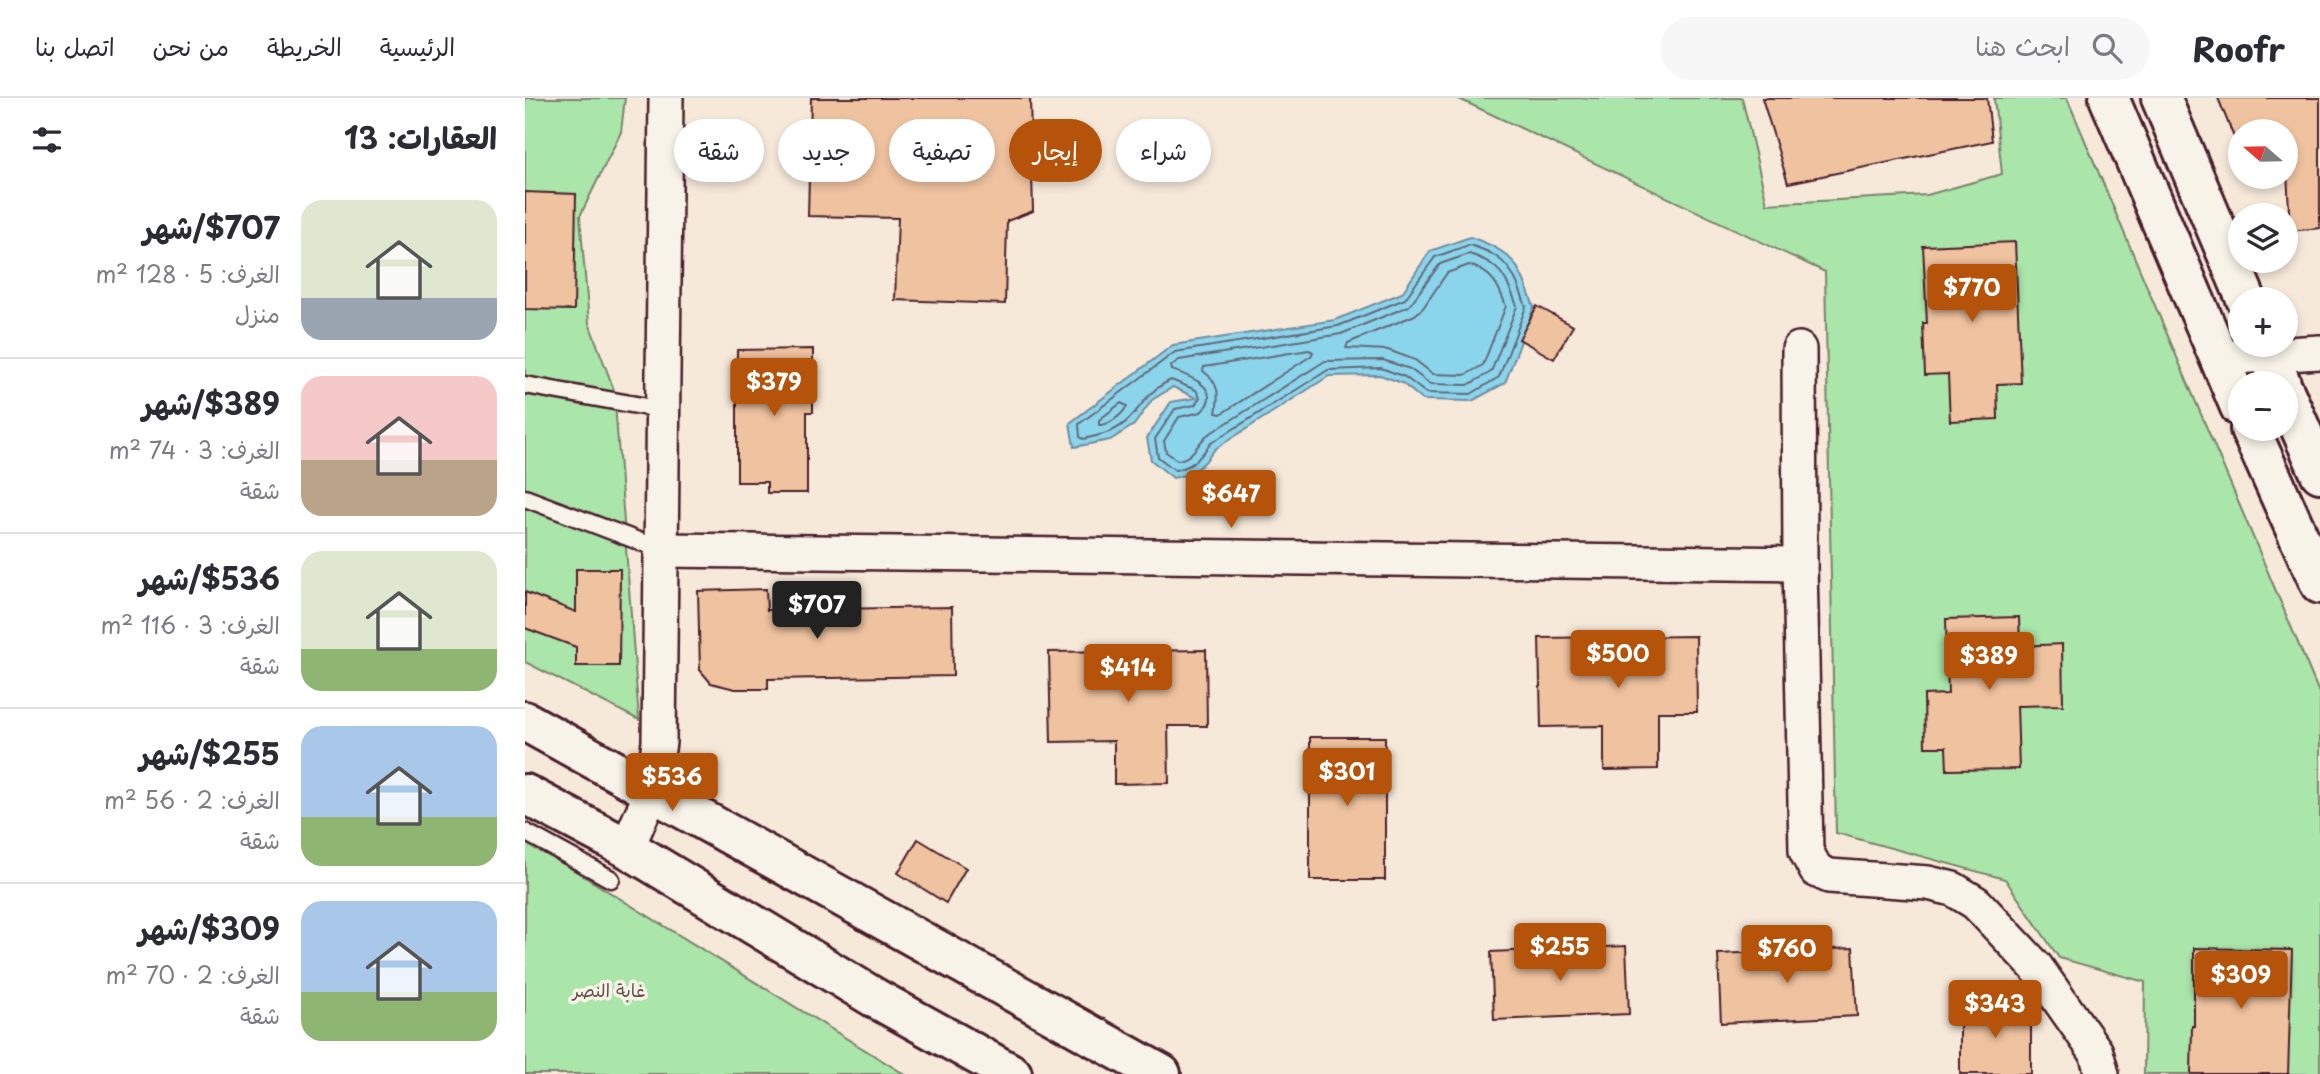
<!DOCTYPE html>
<html lang="ar">
<head>
<meta charset="utf-8">
<style>
  :root { --surface:#fff; --page:#f7f7f7; --text:#2b2b33; --muted:#7c7c81; --line:#e1e1e2; --accent:#b45309 }
  body { margin:0; font-family:"Playpen Sans","Playpen Sans Arabic",sans-serif; background:var(--page); color:var(--text); direction:rtl; height:100vh; display:flex; flex-direction:column; font-size:26px; white-space:nowrap }
  * { box-sizing:border-box; margin:0 }
  p { font-size:23px; color:var(--muted) }
  .icon { flex:none; width:38px; height:38px; fill:none; stroke:currentColor; stroke-width:2; stroke-linecap:round; stroke-linejoin:round }
  .map { position:relative; flex:1; overflow:hidden; direction:ltr }
  .panel { display:flex; flex-direction:column; background:var(--surface); width:525px }
  .panel>* { flex:none }
  .banner { position:absolute; left:21px; top:21px; width:665px; height:63px; direction:rtl; display:flex; gap:14px }
  .needle { width:46px; rotate:290deg }
  .tools { position:absolute; left:1703px; top:21px; display:grid; gap:14px }
  .tools a { display:grid; place-items:center; width:70px; height:70px; border-radius:50%; background:var(--surface); box-shadow:0 4px 10px #0003; font-size:35px }
  .price { position:absolute; translate:-50% -60px; padding:0 16px; border-radius:7px; background:var(--accent); color:#fff; font-size:23px; line-height:46px; filter:drop-shadow(0 2px 4px #0008) }
  .price::after { content:''; position:absolute; left:50%; top:42px; width:21px; height:16px; margin-left:-10px; background:inherit; clip-path:polygon(0 0,100% 0,50% 100%) }
  .price.current { background:#222; color:#fff }
  ul { padding:0; list-style:none }
  li { display:flex; align-items:center; gap:21px; height:175px; padding:0 28px }
  li+li { border-top:2px solid var(--line) }
  li span { display:grid; place-items:center; flex:none; width:196px; height:140px; border-radius:21px; color:#555 }
  li>.icon { margin-inline-start:auto }
  span .icon { width:84px; height:84px; fill:#fffc; stroke-width:1 }
  li b { font-size:30px }
  h2 { display:flex; justify-content:space-between; align-items:center; height:84px; padding:0 28px; font-size:30px }
  .pill { padding:0 24px; border-radius:32px; background:var(--surface); box-shadow:0 4px 10px #0003; font-size:24px; line-height:63px }
  .pill.current { background:var(--accent); color:#fff }
  header { display:flex; align-items:center; gap:42px; box-sizing:border-box; height:98px; padding:0 35px; background:var(--surface); border-bottom:2px solid var(--line) }
  header strong { font-size:33px }
  nav { display:flex; gap:38px; margin-inline-start:auto; font-size:24px }
  .search { width:490px; height:63px; background:var(--page); display:flex; align-items:center; gap:18px; box-sizing:border-box; padding:0 24px; border-radius:38px; color:var(--muted); font-size:26px }
  main { display:flex; flex:1; min-height:0 }
  .map>svg:first-child { display:block }
</style>
</head>
<body>
<header>
<strong>Roofr</strong>
<div class="search"><svg class="icon" aria-label="search" viewBox="0 0 24 24"><circle cx="10" cy="10" r="6"/><path d="M15 15l6 6"/></svg>ابحث هنا</div>
<nav><a>الرئيسية</a><a>الخريطة</a><a>من نحن</a><a>اتصل بنا</a></nav>
</header>
<main>
<div class="map">
<svg width="1795" height="976" viewBox="0 0 1795 976">
  <rect width="100%" height="100%" fill="#f6e9da"/>
  <filter id="ink" filterUnits="userSpaceOnUse"><feTurbulence type="fractalNoise" baseFrequency=".0143" numOctaves="2"/><feDisplacementMap in="SourceGraphic" scale="14" xChannelSelector="R" yChannelSelector="G"/><feConvolveMatrix kernelMatrix="1 2 1 2 8 2 1 2 1" color-interpolation-filters="sRGB"/></filter>
  <g filter="url(#ink)">
    <!-- green -->
    <g fill="#aae5aa" stroke="#7a826a" stroke-width="2">
      <polygon points="0,0 100,0 96,34 55,118 64,225 89,292 114,622 0,564"/>
      <polygon points="932,0 1217,0 1242,106 1402,97 1477,76 1469,0 1542,0 1795,597 1795,976 1619,976 1620,884 1534,860 1480,781 1311,735 1300,174"/>
      <polygon points="0,742 379,976 0,976"/>
    </g>
    <!-- water -->
    <path fill="#8bd5ec" stroke="#718c9f" stroke-width="2" d="M945,139c45,16 48,26 64,70l-29,76 -33,18 -49,-1 -21,-17 -22,-8 -51,1 -114,73c-13,18 -19,24 -42,29l-22,-18 -4,-22 24,-36 25,-4 -23,-11 -21,13 -18,25 -24,15 -36,7 -4,-24 103,-78 162,-25 67,-27 28,-42z"/>
    <g fill="none" stroke-linecap="round" stroke-linejoin="round">
      <!-- shore -->
      <g stroke="#646878" stroke-width="2">
        <path d="M944,147c38,10 45,27 57,62l-27,70 -28,17 -45,-1 -21,-16 -24,-9 -53,2 -117,73c-11,14 -17,24 -36,27l-17,-13 -3,-18 20,-30 20,-4 5,-8 -4,-7 -25,-10c-23,11 -26,22 -41,38 -13,14 -29,17 -47,21l-3,-2 -1,-13 96,-72 163,-26 67,-27 30,-42z"/>
        <path d="M944,156c31,9 38,24 48,52l-26,66 -23,13 -38,-1 -20,-15 -27,-9 -58,1 -119,75c-10,10 -14,23 -29,24l-11,-8 -2,-11 15,-24 22,-5c24,-24 -12,-36 -29,-42l-1,-4 8,-6 162,-26 68,-28 31,-42z"/>
        <path d="M944,167c23,7 29,19 37,41l-23,59 -18,10 -32,-1 -18,-14 -27,-10 -42,-2 2,-5 67,-28 8,-7 24,-35z"/>
        <path d="M784,252l4,2 -2,4 -90,58 -5,-1c3,-18 4,-30 -13,-42l1,-4z"/>
        <path d="M596,305l6,3c-4,8 -18,20 -28,19v-5z"/>
      </g>
    </g>
    <!-- building -->
    <g fill="#f0c3a0" stroke="#4a1f2b" stroke-width="2">
      <polygon points="286,0 505,0 508,113 482,123 480,206 370,202 373,120 283,118"/>
      <polygon points="1237,0 1462,0 1467,43 1263,85"/>
      <polygon points="1693,0 1795,0 1795,130 1765,133 1760,33 1715,33 1715,54"/>
      <polygon points="0,94 51,96 49,212 0,211"/>
      <polygon points="1490,144 1496,285 1472,286 1473,321 1425,323 1423,276 1400,277 1398,225 1402,225 1398,148"/>
      <polygon points="1012,208 1048,228 1029,261 994,241"/>
      <polygon points="288,251 288,314 282,314 282,395 242,395 242,384 212,384 212,252"/>
      <polygon points="51,471 95,471 94,568 51,568 51,549 0,530 0,494 51,514"/>
      <polygon points="241,491 242,512 427,509 428,578 243,581 243,591 210,591 186,585 175,572 173,493"/>
      <polygon points="1494,519 1495,548 1537,546 1538,607 1492,608 1494,671 1422,672 1421,649 1400,649 1399,597 1423,596 1421,521"/>
      <polygon points="1171,538 1172,614 1133,614 1133,671 1079,672 1079,628 1016,629 1014,540"/>
      <polygon points="681,552 682,628 643,628 644,685 589,686 589,643 526,644 524,554"/>
      <rect x="785" y="639" width="75" height="143"/>
      <polygon points="393,741 441,770 421,805 373,775"/>
      <polygon points="1101,848 1104,916 969,922 966,854"/>
      <polygon points="1328,850 1332,918 1196,925 1193,856"/>
      <polygon points="1669,850 1767,852 1763,976 1666,976 1667,928 1669,928"/>
      <rect x="1435" y="909" width="71" height="67"/>
    </g>
    <g fill="none" stroke-linecap="round" stroke-linejoin="round">
      <!-- lane casing -->
      <g stroke="#4a1f2b" stroke-width="21">
        <g id="lane">
          <polyline points="0,287 139,312"/>
          <polyline points="0,400 137,452"/>
          <polyline points="0,734 86,781"/>
        </g>
      </g>
      <!-- street casing -->
      <g stroke="#4a1f2b" stroke-width="38">
        <g id="street">
          <polyline points="1274,251 1275,466 1281,753 1291,772 1304,778 1403,785 1428,791 1451,805 1511,869 1571,954 1577,976"/>
          <polyline points="1693,260 1795,254"/>
          <polyline points="137,452 1275,466"/>
          <polyline points="102,750 127,693 134,644 141,0"/>
        </g>
      </g>
      <!-- primary casing -->
      <g stroke="#4a1f2b" stroke-width="44">
        <g id="primary">
          <polyline points="1584,0 1715,309"/>
          <polyline points="1636,0 1721,201"/>
          <polyline points="1740,247 1756,285"/>
          <polyline points="1760,295 1795,375"/>
          <polyline points="1725,331 1795,486"/>
          <polyline points="0,623 636,976"/>
          <polyline points="0,696 102,750 350,900 487,976"/>
        </g>
      </g>
      <!-- lane -->
      <use href="#lane" stroke="#f7f3e8" stroke-width="16"/>
      <!-- street -->
      <use href="#street" stroke="#f7f3e8" stroke-width="33"/>
      <!-- primary -->
      <use href="#primary" stroke="#f7f3e8" stroke-width="38"/>
    </g>
  </g>
  <g text-anchor="middle" stroke-width="7" stroke-linejoin="round" paint-order="stroke">
    <!-- park labels -->
    <g font-size="18" fill="#62504b" stroke="#f7f3e8">
      <text x="84" y="899">غابة النصر</text>
    </g>
  </g>
</svg>
<div class="tools">
<a><svg class="needle" viewBox="-14 -14 28 28"><path d="M0-13l5 13h-10z" fill="#e53935"/><path d="M0 13l5-13h-10z" fill="#7c7c81"/></svg></a>
<a><svg class="icon" aria-label="layers" viewBox="0 0 24 24"><path d="M12 4l9 5-9 5-9-5zM3 14l9 5 9-5"/></svg></a>
<a>+</a>
<a>−</a>
</div>
<b class="price" style="left:1447px;top:226px">$770</b>
<b class="price" style="left:249px;top:320px">$379</b>
<b class="price" style="left:706px;top:432px">$647</b>
<b class="price current" style="left:292px;top:543px">$707</b>
<b class="price" style="left:1093px;top:592px">$500</b>
<b class="price" style="left:1464px;top:594px">$389</b>
<b class="price" style="left:603px;top:606px">$414</b>
<b class="price" style="left:822px;top:710px">$301</b>
<b class="price" style="left:147px;top:715px">$536</b>
<b class="price" style="left:1035px;top:885px">$255</b>
<b class="price" style="left:1262px;top:887px">$760</b>
<b class="price" style="left:1716px;top:913px">$309</b>
<b class="price" style="left:1470px;top:942px">$343</b>
<div class="banner">
<a class="pill">شراء</a>
<a class="pill current">إيجار</a>
<a class="pill">تصفية</a>
<a class="pill">جديد</a>
<a class="pill">شقة</a>
</div>
</div>
<section class="panel">
<h2>العقارات: 13<svg class="icon" aria-label="filters" viewBox="0 0 24 24"><path d="M4 7h16M4 17h16"/><circle cx="9" cy="7" r="2"/><circle cx="15" cy="17" r="2"/></svg></h2>
<ul>
<li><span style="background:linear-gradient(#dfe7d0 70%,#9aa5b1 0)"><svg class="icon" aria-label="home" viewBox="0 0 24 24"><path d="M3 11l9-7 9 7M6 9v11h12V9"/></svg></span><div><b>$707/شهر</b><p>الغرف: 5 · 128 m²</p><p>منزل</p></div></li>
<li><span style="background:linear-gradient(#f6c9c9 60%,#b9a48a 0)"><svg class="icon" aria-label="home" viewBox="0 0 24 24"><path d="M3 11l9-7 9 7M6 9v11h12V9"/></svg></span><div><b>$389/شهر</b><p>الغرف: 3 · 74 m²</p><p>شقة</p></div></li>
<li><span style="background:linear-gradient(#dfe7d0 70%,#8fb573 0)"><svg class="icon" aria-label="home" viewBox="0 0 24 24"><path d="M3 11l9-7 9 7M6 9v11h12V9"/></svg></span><div><b>$536/شهر</b><p>الغرف: 3 · 116 m²</p><p>شقة</p></div></li>
<li><span style="background:linear-gradient(#a9c7e8 65%,#8fb573 0)"><svg class="icon" aria-label="home" viewBox="0 0 24 24"><path d="M3 11l9-7 9 7M6 9v11h12V9"/></svg></span><div><b>$255/شهر</b><p>الغرف: 2 · 56 m²</p><p>شقة</p></div></li>
<li><span style="background:linear-gradient(#a9c7e8 65%,#8fb573 0)"><svg class="icon" aria-label="home" viewBox="0 0 24 24"><path d="M3 11l9-7 9 7M6 9v11h12V9"/></svg></span><div><b>$309/شهر</b><p>الغرف: 2 · 70 m²</p><p>شقة</p></div></li>
</ul>
</section>
</main>
</body>
</html>
